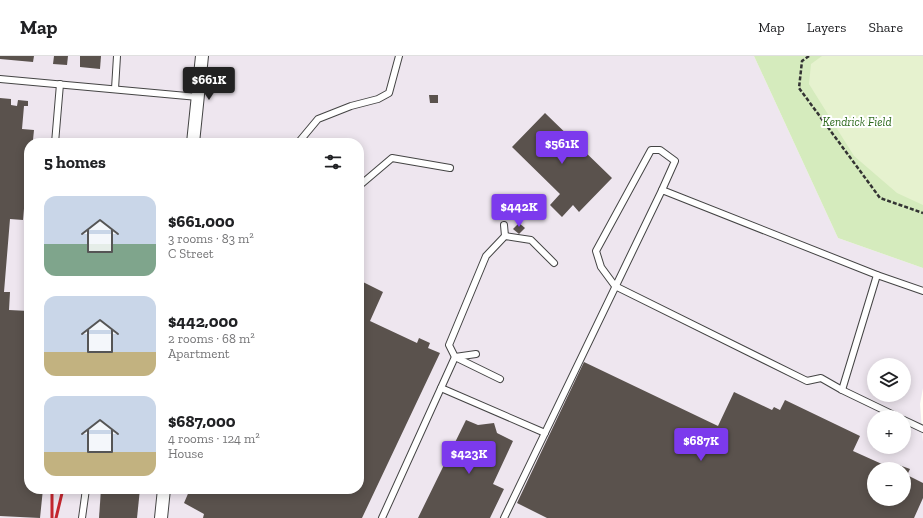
<!DOCTYPE html>
<html lang="en">
<head>
<meta charset="utf-8">
<style>
  :root { --surface:#fff; --page:#f2f2f2; --text:#202124; --muted:#757577; --line:#e0e0e0; --accent:#7c3aed }
  body { margin:0; font-family:"Zilla Slab",serif; background:var(--page); color:var(--text); height:100vh; display:flex; flex-direction:column; font-size:15px; white-space:nowrap }
  * { box-sizing:border-box; margin:0 }
  p { font-size:13px; color:var(--muted) }
  .icon { flex:none; width:22px; height:22px; fill:none; stroke:currentColor; stroke-width:2; stroke-linecap:round; stroke-linejoin:round }
  .map { position:relative; flex:1; overflow:hidden }
  .details { position:absolute; left:24px; top:82px; width:340px; height:356px; display:flex; flex-direction:column; background:var(--surface); border-radius:16px; box-shadow:0 2px 10px #0003 }
  .details>* { flex:none }
  .fabs { position:absolute; left:867px; top:302px; display:grid; gap:8px }
  .fabs a { display:grid; place-items:center; width:44px; height:44px; border-radius:50%; background:var(--surface); box-shadow:0 2px 10px #0003; font-size:20px }
  .price { position:absolute; translate:-50% -34px; padding:0 9px; border-radius:4px; background:var(--accent); color:#fff; font-size:13px; line-height:26px; filter:drop-shadow(0 1px 2px #0008) }
  .price::after { content:''; position:absolute; left:50%; top:24px; width:12px; height:9px; margin-left:-6px; background:inherit; clip-path:polygon(0 0,100% 0,50% 100%) }
  .price.current { background:#222; color:#fff }
  ul { padding:0; list-style:none }
  li { display:flex; align-items:center; gap:12px; height:100px; padding:0 20px }
  li span { display:grid; place-items:center; flex:none; width:112px; height:80px; border-radius:12px; color:#555 }
  li>.icon { margin-inline-start:auto }
  span .icon { width:48px; height:48px; fill:#fffc; stroke-width:1 }
  li b { font-size:17px }
  h2 { display:flex; justify-content:space-between; align-items:center; height:48px; padding:0 20px; font-size:17px }
  header { display:flex; align-items:center; gap:24px; box-sizing:border-box; height:56px; padding:0 20px; background:var(--surface); border-bottom:1px solid var(--line) }
  header strong { font-size:19px }
  nav { display:flex; gap:22px; margin-inline-start:auto; font-size:14px }
  .map>svg:first-child { display:block }
</style>
</head>
<body>
<header>
<strong>Map</strong>
<nav><a>Map</a><a>Layers</a><a>Share</a></nav>
</header>
<div class="map">
<svg width="923" height="462" viewBox="0 0 923 462">
  <rect width="100%" height="100%" fill="#fffdf5"/>
  <!-- industrial -->
  <path fill="#eee6ef" fill-rule="evenodd" d="M0,0h754l84,182 85,30v120l-3,16 3,38v76h-923zM29,87h330v346h-330zM874,309h30v30h-30zM874,361h30v30h-30zM874,413h30v30h-30z"/>
  <!-- green -->
  <polygon fill="#d5ebbd" points="754,0 923,0 923,212 838,182"/>
  <!-- pitch -->
  <polygon fill="#e6f2cf" points="822,0 923,0 923,149 897,137 854,100 809,28 811,8"/>
  <!-- building -->
  <g fill="#5a524d">
    <polygon points="0,0 34,0 33,6 0,3"/>
    <polygon points="54,0 68,0 67,9 53,8"/>
    <polygon points="80,0 101,0 100,13 80,11"/>
    <polygon points="429,39 438,39 438,47 430,47"/>
    <polygon points="0,42 11,43 11,49 17,50 18,44 28,45 28,50 24,50 22,73 34,74 33,84 43,85 42,87 29,87 29,107 28,107 23,164 10,163 4,236 10,236 9,254 29,255 29,433 43,433 40,462 0,460"/>
    <polygon points="545,57 612,122 579,156 573,149 562,161 550,149 560,138 512,91"/>
    <polygon points="519,167 525,172 519,178 513,173"/>
    <polygon points="359,224 383,236 370,265 417,287 419,282 430,287 428,292 440,297 362,462 203,462 204,458 184,447 190,433 359,433"/>
    <polygon points="584,306 718,370 734,336 772,354 774,351 780,354 785,344 860,380 853,395 893,413 874,413 874,443 904,443 904,413 897,413 899,409 910,413 907,419 923,427 923,442 914,462 547,462 517,447"/>
    <polygon points="466,364 478,369 494,367 497,377 513,385 493,428 504,433 490,462 418,462"/>
    <polygon points="101,433 140,433 137,462 99,462"/>
  </g>
  <g fill="none" stroke-linecap="round" stroke-linejoin="round">
    <!-- lane casing -->
    <g stroke="#444" stroke-width="8">
      <g id="lane">
        <polyline points="0,23 198,41"/>
        <polyline points="115,33 117,0"/>
        <polyline points="55,87 60,28"/>
        <polyline points="298,87 318,63 351,50 378,43 389,37 399,0"/>
        <polyline points="359,130 392,102 450,112"/>
        <polyline points="662,134 675,105 660,94 651,94 596,195 601,211 615,230 807,325 821,322 842,334 898,361"/>
        <polyline points="504,169 505,180"/>
        <polyline points="455,301 476,298"/>
        <polyline points="500,323 455,301 449,289 486,200 505,180 531,184 554,207"/>
        <polyline points="441,332 545,377"/>
        <polyline points="842,334 877,219"/>
        <polyline points="904,364 923,373"/>
        <polyline points="82,462 86,433"/>
        <polyline points="382,462 455,301"/>
        <polyline points="504,462 662,134 877,219 923,235"/>
      </g>
    </g>
    <!-- street casing -->
    <g stroke="#444" stroke-width="14">
      <g id="street">
        <polyline points="193,87 202,0"/>
        <polyline points="161,462 164,433"/>
      </g>
    </g>
    <!-- path -->
    <polyline stroke="#333" stroke-width="2.5" stroke-dasharray="4 2" stroke-linecap="butt" points="809,0 802,5 799,32 880,142 923,157"/>
    <!-- lane -->
    <use href="#lane" stroke="#fff" stroke-width="6"/>
    <!-- street -->
    <use href="#street" stroke="#fff" stroke-width="12"/>
    <!-- rail -->
    <g stroke="#c4262e" stroke-width="3">
      <polyline points="52,433 52,462"/>
      <polyline points="56,462 63,433"/>
    </g>
  </g>
  <g text-anchor="middle" stroke-width="4" stroke-linejoin="round" paint-order="stroke">
    <!-- park labels -->
    <g font-size="12" font-style="italic" fill="#2f6b1f" stroke="#fff">
      <text x="857" y="70">Kendrick Field</text>
    </g>
  </g>
</svg>
<div class="fabs">
<a><svg class="icon" aria-label="layers" viewBox="0 0 24 24"><path d="M12 4l9 5-9 5-9-5zM3 14l9 5 9-5"/></svg></a>
<a>+</a>
<a>−</a>
</div>
<b class="price current" style="left:209px;top:45px">$661K</b>
<b class="price" style="left:562px;top:109px">$561K</b>
<b class="price" style="left:519px;top:172px">$442K</b>
<b class="price" style="left:701px;top:406px">$687K</b>
<b class="price" style="left:469px;top:419px">$423K</b>
<section class="details">
<h2>5 homes<svg class="icon" aria-label="filters" viewBox="0 0 24 24"><path d="M4 7h16M4 17h16"/><circle cx="9" cy="7" r="2"/><circle cx="15" cy="17" r="2"/></svg></h2>
<ul>
<li><span style="background:linear-gradient(#c9d6e8 60%,#7fa58c 0)"><svg class="icon" aria-label="home" viewBox="0 0 24 24"><path d="M3 11l9-7 9 7M6 9v11h12V9"/></svg></span><div><b>$661,000</b><p>3 rooms · 83 m²</p><p>C Street</p></div></li>
<li><span style="background:linear-gradient(#c9d6e8 70%,#c2b280 0)"><svg class="icon" aria-label="home" viewBox="0 0 24 24"><path d="M3 11l9-7 9 7M6 9v11h12V9"/></svg></span><div><b>$442,000</b><p>2 rooms · 68 m²</p><p>Apartment</p></div></li>
<li><span style="background:linear-gradient(#c9d6e8 70%,#c2b280 0)"><svg class="icon" aria-label="home" viewBox="0 0 24 24"><path d="M3 11l9-7 9 7M6 9v11h12V9"/></svg></span><div><b>$687,000</b><p>4 rooms · 124 m²</p><p>House</p></div></li>
</ul>
</section>
</div>
</body>
</html>
